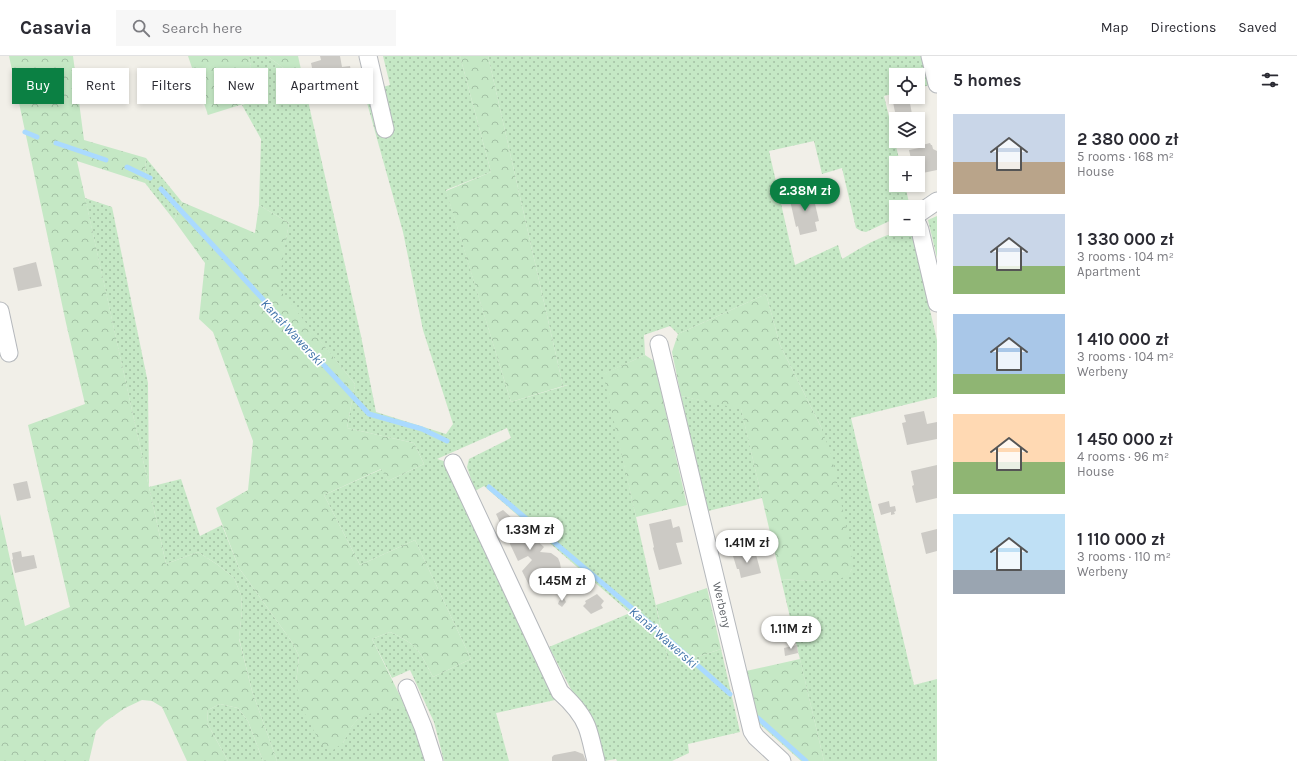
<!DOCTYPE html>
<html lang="en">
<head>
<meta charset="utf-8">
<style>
  :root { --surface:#fff; --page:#f7f7f7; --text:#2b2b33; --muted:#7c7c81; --line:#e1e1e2; --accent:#0b8043 }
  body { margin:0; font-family:Karla,sans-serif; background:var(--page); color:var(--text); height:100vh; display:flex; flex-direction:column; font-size:15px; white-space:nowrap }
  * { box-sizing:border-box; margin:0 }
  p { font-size:13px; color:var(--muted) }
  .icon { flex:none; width:22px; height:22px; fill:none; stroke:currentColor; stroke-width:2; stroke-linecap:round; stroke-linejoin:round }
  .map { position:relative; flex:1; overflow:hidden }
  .drawer { display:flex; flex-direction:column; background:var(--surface); width:360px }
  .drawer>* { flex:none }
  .top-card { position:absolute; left:12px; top:12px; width:380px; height:36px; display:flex; gap:8px }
  .buttons { position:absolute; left:889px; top:12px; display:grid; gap:8px }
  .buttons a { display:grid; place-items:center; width:36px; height:36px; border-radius:0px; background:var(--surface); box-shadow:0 2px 6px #0003; font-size:20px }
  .price { position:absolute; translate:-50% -34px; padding:0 9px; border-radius:14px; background:#fff; color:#222; font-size:13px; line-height:26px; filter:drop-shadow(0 1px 2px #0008) }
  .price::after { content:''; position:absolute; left:50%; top:24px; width:12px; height:9px; margin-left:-6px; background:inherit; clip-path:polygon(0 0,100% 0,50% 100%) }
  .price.current { background:var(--accent); color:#fff }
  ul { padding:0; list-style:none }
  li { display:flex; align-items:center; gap:12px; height:100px; padding:0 16px }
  li span { display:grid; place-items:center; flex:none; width:112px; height:80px; border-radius:0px; color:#555 }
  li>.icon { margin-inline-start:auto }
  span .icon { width:48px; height:48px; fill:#fffc; stroke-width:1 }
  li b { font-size:17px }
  h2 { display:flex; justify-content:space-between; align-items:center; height:48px; padding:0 16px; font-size:17px }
  .pill { padding:0 14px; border-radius:0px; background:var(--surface); box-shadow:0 2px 6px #0003; font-size:14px; line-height:36px }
  .pill.current { background:var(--accent); color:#fff }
  header { display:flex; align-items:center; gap:24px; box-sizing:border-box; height:56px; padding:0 20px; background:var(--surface); border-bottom:1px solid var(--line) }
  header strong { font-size:19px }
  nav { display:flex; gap:22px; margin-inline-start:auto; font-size:14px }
  .search { width:280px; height:36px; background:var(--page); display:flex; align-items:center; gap:10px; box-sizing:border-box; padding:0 14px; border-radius:0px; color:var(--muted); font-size:15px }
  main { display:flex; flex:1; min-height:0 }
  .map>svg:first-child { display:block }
</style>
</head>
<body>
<header>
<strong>Casavia</strong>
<div class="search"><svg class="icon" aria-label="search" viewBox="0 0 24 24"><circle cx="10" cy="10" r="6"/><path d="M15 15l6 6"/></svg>Search here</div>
<nav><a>Map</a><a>Directions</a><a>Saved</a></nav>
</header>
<main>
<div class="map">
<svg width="937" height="705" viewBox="0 0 937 705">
  <defs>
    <pattern id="grass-dots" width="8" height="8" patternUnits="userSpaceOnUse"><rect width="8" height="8" fill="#c5e8c5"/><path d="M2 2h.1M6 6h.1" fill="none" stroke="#a3c0a4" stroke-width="1.8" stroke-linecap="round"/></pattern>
    <pattern id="forest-crowns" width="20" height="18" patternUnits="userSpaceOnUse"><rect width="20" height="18" fill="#c5e8c5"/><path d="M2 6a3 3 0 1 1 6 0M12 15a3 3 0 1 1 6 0" fill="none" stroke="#a3c0a4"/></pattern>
  </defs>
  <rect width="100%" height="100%" fill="#f1efe8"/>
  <!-- grass -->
  <g fill="url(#grass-dots)">
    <path d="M249,0h18l37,27 57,253 15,76 70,22 7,-10 -30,-94 -20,-98 -39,-140 26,-7 -7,-29h77l31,116 -45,18 65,212 57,-17 -5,1 -75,-330h436l6,29 -12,3v-13h-22v18l-12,3 16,67h-4v22h9l5,22h-14v11l-30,14 -5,-1 -5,-3 -14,-60 -20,6 -8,-33 -45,10 26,114 43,-20 4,14c16,-9 53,-34 70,-25l25,106v57l-86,21 63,267 23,-6v82h-113l-43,-182c22,1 46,5 67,-4l4,-6 -31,-142 -41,-82 -14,-51 -88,40 -8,-8 -26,9 1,20 -41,19 64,286 29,-3 24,-8 19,83 -52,12 1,9 -17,8h-55l-1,-2 -12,2 -29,-64 -26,-50 81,-34 -146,-127 -9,5 -8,-24 2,-8 42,-21 -4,-10 -70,31 10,3 110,234 -2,4 -59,13 13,48h-65l-10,-39 -24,-52 -18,8 -20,-39 18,-7c28,13 29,18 43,45l38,-18 -56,-119 -55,25 -36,-70 58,-26 6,12 36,-17 -10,-21 -67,-15 8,-44 -78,-96 12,-65 -30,-18 2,-66 -19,-34 14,-5z"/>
    <polygon points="146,102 182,146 174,164 145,127"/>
    <path d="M85,142l27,9 36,176 1,104 32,-8 19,57 22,-11 17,43 53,74 7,14 -3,27 47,60c4,-8 8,-18 15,-24 9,-8 35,-11 47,-13l11,22 9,33h-148l-25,-70 -13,-53 3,-27 -1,-16 -7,-17 -16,-13 -20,-13 -32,12z"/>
    <polygon points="937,160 937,202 928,164"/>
    <polygon points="681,340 741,352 762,442 708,455"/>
    <polygon points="220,648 238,652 248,665 263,705 228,705 207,667 208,654"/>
  </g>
  <!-- forest -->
  <g fill="url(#forest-crowns)">
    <polygon points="9,0 73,0 84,84 146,102 145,127 77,105 166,508 198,496 218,509 234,522 241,539 242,555 239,583 252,635 277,705 263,705 248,665 238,652 220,648 208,654 207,667 228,705 187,705 162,651 152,645 142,644 125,652 105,666 96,675 89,705 0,705 0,458 25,570 70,551 28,369 85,348 66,267"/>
    <polygon points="188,0 249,0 256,44 208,59"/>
    <polygon points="267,0 298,0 304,27"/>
    <polygon points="460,0 488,0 563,330 511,346 446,135 491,116"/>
    <path d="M182,146l73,31 4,-28 30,18 -11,65 77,96 -8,44 67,15 10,21 -36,17 -7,-12 -57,26 36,70 55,-25 56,119 -38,18c-14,-27 -15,-32 -43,-45l-18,7 33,67 -33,7 -13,5 -7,8 -9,17 -10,7 -8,-2 -6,-7 -19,-37 -4,-21 3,-27 -7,-14 -53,-74 -23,-60 32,-18 5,-49 -40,-109 -14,-13 6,-56 -31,-43z"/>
    <path d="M766,238l14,51 41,82 10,27 21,101v14l-4,7c-21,8 -45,4 -67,3l-40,-170 -60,-13 -9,-44 6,-18z"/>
    <polygon points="645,299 654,305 687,449 636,461 603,318"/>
    <polygon points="707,532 721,593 697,601 668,604 656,549"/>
    <polygon points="800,603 824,705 801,705 756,665 746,615"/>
  </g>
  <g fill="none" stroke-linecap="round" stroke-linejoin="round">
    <!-- stream -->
    <g stroke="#aadaff" stroke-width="5">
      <polyline points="25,76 37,81"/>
      <polyline points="56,87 106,104"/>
      <polyline points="127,111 150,122"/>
      <polyline points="161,133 369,358 422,373 447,385"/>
      <polyline points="489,431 660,576 730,638"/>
      <polyline points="758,662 806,705"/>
    </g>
  </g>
  <!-- building -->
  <g fill="#cccac5">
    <polygon points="320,0 340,0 342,11 350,10 353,26 338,29 336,21 315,26 311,7 321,4"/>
    <polygon points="909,42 912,58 896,61 893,46"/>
    <polygon points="930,87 931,89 932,89 933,93 937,95 937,114 918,118 918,107 912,107 909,94 919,92 918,90"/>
    <polygon points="812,135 819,165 815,166 817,175 800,179 798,170 796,171 789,140"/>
    <polygon points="36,206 42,230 18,235 13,212"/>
    <polygon points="924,355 927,368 937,366 937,383 907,389 902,367 906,366 904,359"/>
    <polygon points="937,409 937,442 916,447 912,430 914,429 911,415"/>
    <polygon points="27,425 31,442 17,445 13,428"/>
    <polygon points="889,445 890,451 895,450 896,455 894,456 895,458 891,459 891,456 881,459 878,448"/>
    <polygon points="503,454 544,491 540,496 551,497 558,502 560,507 561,513 559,518 555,523 544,526 536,522 529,529 522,515 532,504 528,500 518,505 496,458"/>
    <polygon points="671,463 673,472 679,470 680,472 683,486 676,487 682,508 659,514 653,492 654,491 649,468"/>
    <polygon points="937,473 937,495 926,498 921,477"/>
    <polygon points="21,495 22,501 34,499 37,512 15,517 12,504 13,503 12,497"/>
    <polygon points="755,495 761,517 741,522 739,513 737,513 733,500"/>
    <polygon points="597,538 604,545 601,549 603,552 591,558 583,550 586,547 585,545"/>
    <polygon points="564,542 566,546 562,551 558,548 559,545"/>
    <polygon points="797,589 798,597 785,600 784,592"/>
    <polygon points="575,695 583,698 586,705 552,705 552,701 554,699"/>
  </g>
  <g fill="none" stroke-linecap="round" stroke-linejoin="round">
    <!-- minor casing -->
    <g stroke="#b5b8bc" stroke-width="19">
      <g id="minor">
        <polyline points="368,0 385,73"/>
        <polyline points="930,0 937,28"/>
        <polyline points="918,158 937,145"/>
        <polyline points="918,169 920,174 937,247"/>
        <polyline points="0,255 9,297"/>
        <polyline points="659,288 752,675 756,681 782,705"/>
        <path d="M453,407l107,229c10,9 22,22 27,35 4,11 6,23 9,34"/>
        <polyline points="407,632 423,671 434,705"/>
      </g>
    </g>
    <!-- minor -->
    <use href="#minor" stroke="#fff" stroke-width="17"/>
  </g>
  <g text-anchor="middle" stroke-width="3.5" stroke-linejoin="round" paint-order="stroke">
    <!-- street labels -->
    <g font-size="12" fill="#5f6368" stroke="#fff">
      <text transform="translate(722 549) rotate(77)" y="4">Werbeny</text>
    </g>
    <!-- water labels -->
    <g font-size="13" font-style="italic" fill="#4174aa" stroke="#fff">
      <text transform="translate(293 276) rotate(47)" y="5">Kanał Wawerski</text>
      <text transform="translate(664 581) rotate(41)" y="5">Kanał Wawerski</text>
    </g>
  </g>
</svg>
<div class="buttons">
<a><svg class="icon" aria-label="locate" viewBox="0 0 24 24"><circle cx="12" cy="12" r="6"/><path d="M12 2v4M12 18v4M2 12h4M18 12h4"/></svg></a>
<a><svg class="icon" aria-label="layers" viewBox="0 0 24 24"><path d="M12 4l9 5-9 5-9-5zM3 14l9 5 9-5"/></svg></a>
<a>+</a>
<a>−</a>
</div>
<b class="price current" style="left:805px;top:156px">2.38M zł</b>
<b class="price" style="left:530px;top:495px">1.33M zł</b>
<b class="price" style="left:747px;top:508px">1.41M zł</b>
<b class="price" style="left:562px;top:546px">1.45M zł</b>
<b class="price" style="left:791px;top:594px">1.11M zł</b>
<div class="top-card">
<a class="pill current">Buy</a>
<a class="pill">Rent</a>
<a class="pill">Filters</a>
<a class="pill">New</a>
<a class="pill">Apartment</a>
</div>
</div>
<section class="drawer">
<h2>5 homes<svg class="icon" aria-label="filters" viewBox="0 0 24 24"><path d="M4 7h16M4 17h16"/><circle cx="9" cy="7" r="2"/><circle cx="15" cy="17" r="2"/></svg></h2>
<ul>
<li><span style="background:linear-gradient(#c9d6e8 60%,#b9a48a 0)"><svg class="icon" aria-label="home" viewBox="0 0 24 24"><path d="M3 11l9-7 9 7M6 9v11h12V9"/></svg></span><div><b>2 380 000 zł</b><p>5 rooms · 168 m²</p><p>House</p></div></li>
<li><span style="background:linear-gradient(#c9d6e8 65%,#8fb573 0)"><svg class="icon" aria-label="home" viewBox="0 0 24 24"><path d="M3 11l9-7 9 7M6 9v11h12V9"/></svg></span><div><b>1 330 000 zł</b><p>3 rooms · 104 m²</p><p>Apartment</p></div></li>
<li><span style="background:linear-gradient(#a9c7e8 75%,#8fb573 0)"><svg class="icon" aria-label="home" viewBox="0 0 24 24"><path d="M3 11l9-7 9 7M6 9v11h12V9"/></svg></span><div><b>1 410 000 zł</b><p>3 rooms · 104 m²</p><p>Werbeny</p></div></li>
<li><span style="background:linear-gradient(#ffd9b3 60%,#8fb573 0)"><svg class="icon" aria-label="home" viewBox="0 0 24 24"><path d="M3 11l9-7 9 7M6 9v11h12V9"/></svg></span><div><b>1 450 000 zł</b><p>4 rooms · 96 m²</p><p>House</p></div></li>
<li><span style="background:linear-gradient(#bfe0f5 70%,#9aa5b1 0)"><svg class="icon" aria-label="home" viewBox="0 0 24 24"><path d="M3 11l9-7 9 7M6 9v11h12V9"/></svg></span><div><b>1 110 000 zł</b><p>3 rooms · 110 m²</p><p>Werbeny</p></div></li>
</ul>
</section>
</main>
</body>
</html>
